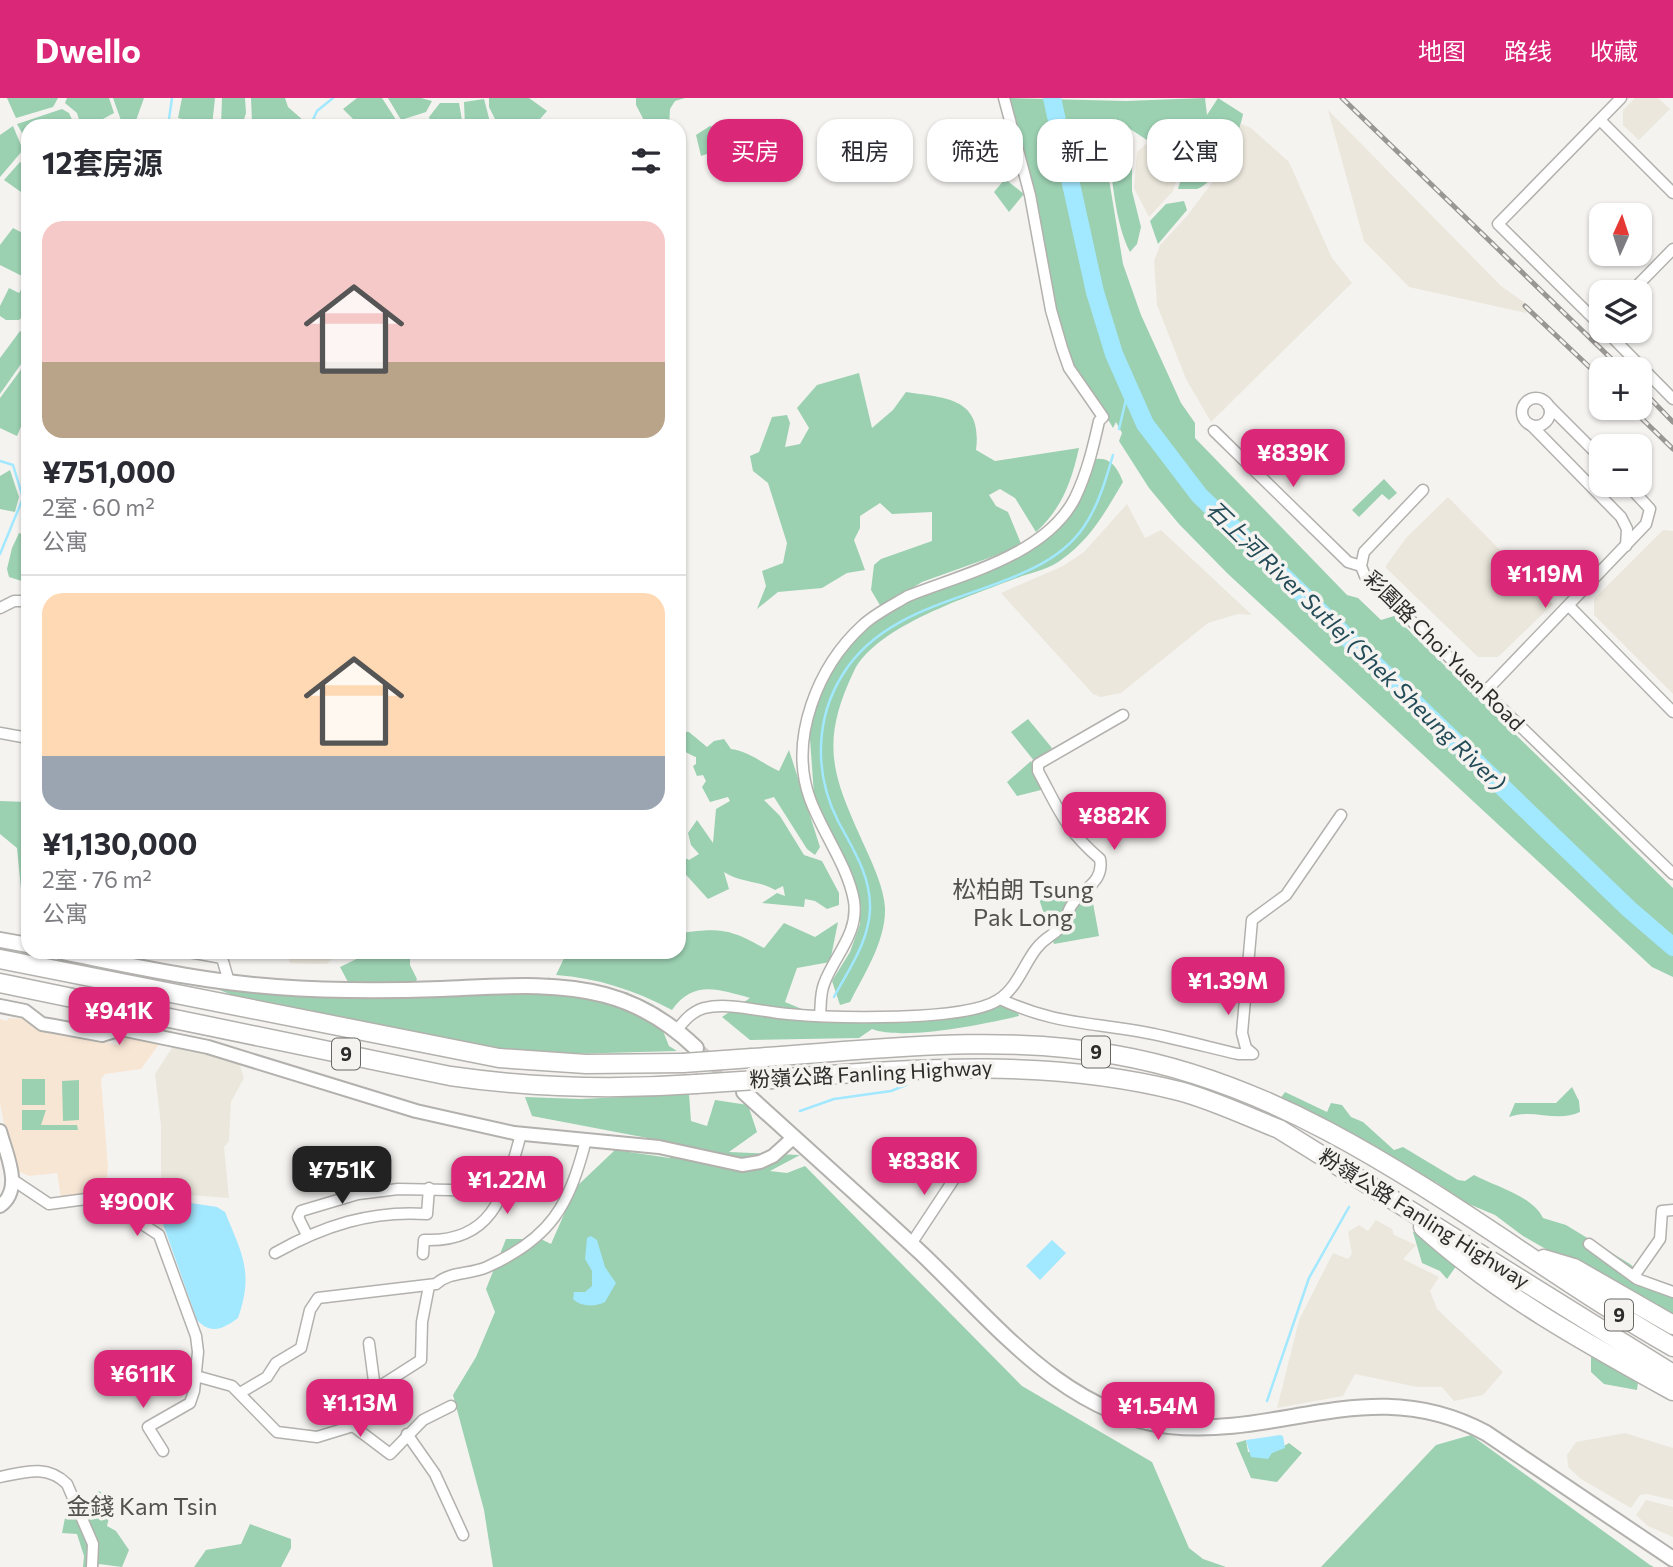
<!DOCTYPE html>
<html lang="zh">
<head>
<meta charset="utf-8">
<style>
  :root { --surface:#fff; --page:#f2f2f3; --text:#2b2b33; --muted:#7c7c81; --line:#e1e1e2; --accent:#db2777 }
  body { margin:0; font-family:Commissioner,"Noto Sans SC",sans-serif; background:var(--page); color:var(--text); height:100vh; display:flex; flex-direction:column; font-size:26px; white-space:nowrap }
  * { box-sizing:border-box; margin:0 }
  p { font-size:23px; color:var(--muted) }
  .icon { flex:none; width:38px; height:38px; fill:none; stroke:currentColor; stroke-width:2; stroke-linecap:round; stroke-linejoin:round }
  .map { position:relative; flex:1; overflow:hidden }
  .panel { position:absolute; left:21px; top:21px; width:665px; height:840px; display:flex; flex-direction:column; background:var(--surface); border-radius:21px; box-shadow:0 2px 5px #0004 }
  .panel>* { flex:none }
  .hud { position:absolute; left:707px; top:21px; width:665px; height:63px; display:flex; gap:14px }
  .needle { width:46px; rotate:3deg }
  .buttons { position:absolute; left:1589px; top:105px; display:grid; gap:14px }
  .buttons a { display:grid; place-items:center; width:63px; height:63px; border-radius:14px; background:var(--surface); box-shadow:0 2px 5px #0004; font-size:35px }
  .price { position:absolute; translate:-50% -60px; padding:0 16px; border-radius:14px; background:var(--accent); color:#fff; font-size:23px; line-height:46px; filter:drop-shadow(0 2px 4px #0008) }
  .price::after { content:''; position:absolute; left:50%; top:42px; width:21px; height:16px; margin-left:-10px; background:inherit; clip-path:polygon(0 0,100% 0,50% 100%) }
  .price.current { background:#222; color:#fff }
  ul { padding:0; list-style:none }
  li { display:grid; align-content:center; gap:14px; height:371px; padding:0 21px }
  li+li { border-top:2px solid var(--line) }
  li span { display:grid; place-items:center; height:217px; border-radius:21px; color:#555 }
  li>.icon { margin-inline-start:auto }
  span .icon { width:126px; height:126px; fill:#fffc; stroke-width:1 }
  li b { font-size:30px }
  h2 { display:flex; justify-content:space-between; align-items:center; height:84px; padding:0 21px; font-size:30px }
  .pill { padding:0 24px; border-radius:21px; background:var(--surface); box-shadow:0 2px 5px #0004; font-size:24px; line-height:63px }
  .pill.current { background:var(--accent); color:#fff }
  header { display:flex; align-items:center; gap:42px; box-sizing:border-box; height:98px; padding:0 35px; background:var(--accent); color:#fff }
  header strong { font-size:33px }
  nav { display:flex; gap:38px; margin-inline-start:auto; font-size:24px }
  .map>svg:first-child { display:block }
</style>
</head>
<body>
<header>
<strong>Dwello</strong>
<nav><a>地图</a><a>路线</a><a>收藏</a></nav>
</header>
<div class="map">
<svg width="1673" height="1469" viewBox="0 0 1673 1469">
  <rect width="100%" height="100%" fill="#f5f3f0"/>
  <!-- built -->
  <g fill="#ebe7dc">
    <polygon points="1635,0 1658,0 1670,11 1639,42 1623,27 1623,12"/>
    <polygon points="1328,12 1501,188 1531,209 1526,215 1409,189 1364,143"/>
    <polygon points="1234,23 1251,30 1289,64 1332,160 1352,185 1211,324 1186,281 1157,207 1154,163 1160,147 1187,118 1229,62"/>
    <polygon points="1146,46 1179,52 1183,62 1173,93 1149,119 1134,90 1137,54"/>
    <polygon points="1448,399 1553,506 1498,559 1478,559 1385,469 1406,440"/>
    <polygon points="1127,406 1145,440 1161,432 1252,517 1238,516 1208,525 1121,595 1101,599 1093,596 1001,495 1063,468 1084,454"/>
    <polygon points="1663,432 1673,433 1673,596 1594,517 1594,501"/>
    <polygon points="287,854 339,854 327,866 311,866 290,865"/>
    <polygon points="174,947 238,962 244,980 231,1004 229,1043 224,1049 229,1100 175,1096 165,1100 161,1087 161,1027 155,976"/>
    <polygon points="1376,1122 1392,1131 1394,1137 1416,1147 1403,1161 1439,1179 1430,1193 1437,1211 1503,1274 1483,1297 1454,1303 1442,1289 1417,1289 1355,1276 1343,1298 1277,1310 1299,1222 1333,1155 1348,1161 1352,1156 1348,1134 1359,1127 1368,1133"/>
    <polygon points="1625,1335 1673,1350 1673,1402 1647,1396 1640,1397 1631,1410 1581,1381 1568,1369 1567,1357 1576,1344"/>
    <polygon points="1646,1402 1673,1409 1673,1439 1648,1428 1636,1417"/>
  </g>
  <!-- education -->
  <polygon fill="#f8e6d5" points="8,920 31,921 31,928 118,947 120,938 160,945 141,971 105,976 101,981 108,1069 105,1094 61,1100 57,1075 29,1078 13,1071 0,1005 0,921 7,923"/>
  <!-- green -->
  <g fill="#9bd0b1">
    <polygon points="7,0 58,0 53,9 16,20"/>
    <polygon points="67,0 109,0 114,15 90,28 81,28 77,15 65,5"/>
    <polygon points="113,0 144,0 134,28 123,28"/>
    <polygon points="182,0 215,0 212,28 178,20"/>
    <polygon points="222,0 245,0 246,15 242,28 221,28"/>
    <polygon points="251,0 285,0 288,9 304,23 303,28 274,28 252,24"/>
    <polygon points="357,0 382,0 398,25 394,28 360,28 343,11"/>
    <polygon points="388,0 421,0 432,3 426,14 401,22"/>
    <polygon points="529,0 547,13 540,21 496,23 489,9 489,0"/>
    <polygon points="636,0 685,0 675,3 670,11 669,28 647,28 636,7"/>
    <path d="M1008,0l118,3 79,-3 2,17 11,-17 25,16c-3,19 -26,69 -46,75h-19l9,-30 -6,-10 -28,-5 -38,-25 -13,18 21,127 18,51 40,88 14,20v15l152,157 11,3 23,22 13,-4 279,272v89l-21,-10 -425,-394 -48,-49 -30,-36 -30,-47 3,-8 -6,-11 -3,6 -24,-41 -16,-21 -7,-17 -15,-57 -27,-141z"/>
    <polygon points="484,1 490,24 465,28 464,4"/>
    <polygon points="440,5 459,5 463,28 432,28 429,19"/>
    <polygon points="62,11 69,15 75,28 28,28 28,46 17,26"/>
    <polygon points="13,28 23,52 0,79 0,37"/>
    <polygon points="710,28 748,35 746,72 726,83 724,50 701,58 696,37"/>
    <path d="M1127,34l5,21v38l9,36 -4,17 -7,8c-16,-32 -16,-70 -23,-105l10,-13z"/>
    <polygon points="20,64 28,68 28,99 4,82"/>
    <polygon points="1005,81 1024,96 1009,114 994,94"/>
    <polygon points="1184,103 1187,112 1158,146 1150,123 1166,106"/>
    <polygon points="13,130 28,138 28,173 22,178 0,167 0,147"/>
    <polygon points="26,183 28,214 19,222 6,222 0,218 0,208 9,190 19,195"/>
    <polygon points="20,233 28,239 28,256 0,296 0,260"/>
    <polygon points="28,262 28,312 17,338 0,330 0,300"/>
    <path d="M859,275l13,55 21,-18 13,-18c39,6 77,5 70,58l19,11 84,-13c-8,35 -17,60 -43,84l-21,-34 -15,-9 -11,6 7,11 12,6 14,34 -100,36 -41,25 -10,-17 3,-25 7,-6 51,-18v-29l-40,2 -12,-11 -20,13v12l-6,12 11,30 -18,3 -25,15 -44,4 -21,17 9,-23 -4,-15 21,-8 4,-20 -19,-60 -15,-12 -3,-15 9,-4 13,-35 15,-2 3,8 -5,24 15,-3 9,-16 -12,-20 20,-23z"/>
    <path d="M1096,361c15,-2 22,10 27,23 -17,29 -33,58 -62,78 -10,8 -26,12 -39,16 -47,19 -144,48 -168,95 -36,75 -20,107 11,176 8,18 19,41 20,61 1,33 -21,66 -35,94l-10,3 -8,-24 18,-29 10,-28 -1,-24 -11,-32 -34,-73 -5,-70 21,-55 38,-45 35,-23 129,-53c40,-26 44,-51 64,-90z"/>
    <polygon points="10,372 19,399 15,414 0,411 0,378"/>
    <polygon points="1384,381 1397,395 1389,402 1382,396 1359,419 1352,412"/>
    <polygon points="19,435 28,438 28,485 9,479 7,471 12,450"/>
    <polygon points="1028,621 1052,650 1035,664 1011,634"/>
    <path d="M679,633l10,1 18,15 7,-6 10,-2 7,10c18,2 32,15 48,22l10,-21 31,97 -5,8 -8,-6 -33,-52 -10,3 16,16 24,39 18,6 17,32v12l-12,4 -12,-8 -10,-2 -1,8 -42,-4 15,-10 8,3 -2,-10 -8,4c-17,-10 -35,-7 -51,-18l5,17 -21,10 -29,-32v-12l10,5 10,-6 -8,-9 -3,-12 9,-13 16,23 3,-34 14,-8 -2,-4 -18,5 -8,-15 4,-6 -3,-6 -6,1 -4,-10 3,-2v-7c-15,-6 -17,-10 -17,-26z"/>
    <polygon points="1031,663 1045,691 1017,698 1007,684"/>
    <polygon points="0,703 28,704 28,833 25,833 17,750 0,736"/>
    <polygon points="1073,790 1093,805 1099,838 1054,846 1038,798"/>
    <path d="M838,824l-8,40 -33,6 -12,34 43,18 119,-9 68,-10 4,15c-33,8 -117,25 -147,13l-13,9 -109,2 -28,-23 28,-19c-31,-8 -56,-19 -78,12 -37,-20 -75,-32 -116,-35l11,-23h112v-19c40,-5 50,-5 85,15l20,-25 31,14z"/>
    <polygon points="371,854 410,854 410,867 417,881 415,885 349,886 340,869"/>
    <polygon points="549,879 549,892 616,897 626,894 654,907 655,915 667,921 663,933 669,948 677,953 569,956 464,947 252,905 217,891 326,900 531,893"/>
    <rect x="22" y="981" width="23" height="26"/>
    <polygon points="79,982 79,1022 63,1023 62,983"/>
    <path d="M1572,989l7,14 1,11c-23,11 -48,-4 -71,5l6,-14h41z"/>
    <path d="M1285,994l42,20 4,-9 11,2 9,12 12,5 31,28 9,-3 55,33 7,1 9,-6c20,11 59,21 69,43l23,7 64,39 25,22 18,10v26l-150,-86 -28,-21 -31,-13 -27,-19 -18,-7 -8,-8 -64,-37 -67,-32z"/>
    <polygon points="689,996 691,1023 707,1028 715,1002 748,1007 757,1034 729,1054 800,1057 770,1073 787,1075 805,1068 1022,1288 1152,1364 1189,1450 1203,1461 1226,1469 493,1469 484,1412 453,1297 476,1259 495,1214 486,1191 506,1141 541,1141 551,1146 576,1089 615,1052 670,1060 679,1046 532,1018 525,999 580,1001"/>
    <polygon points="22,1012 46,1012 41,1027 77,1027 78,1032 22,1032"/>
    <polygon points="1413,1134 1421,1134 1457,1167 1447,1181 1440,1173 1422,1165"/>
    <polygon points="1591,1255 1638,1284 1637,1292 1604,1286 1591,1274"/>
    <polygon points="1471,1337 1650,1467 1654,1469 1321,1469 1436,1347"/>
    <polygon points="1246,1342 1248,1354 1272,1355 1289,1345 1302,1355 1277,1384 1251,1380 1236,1345"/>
    <polygon points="99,1393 113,1402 107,1428 116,1433 129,1452 122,1469 99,1466 98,1469 83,1469 84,1458 77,1436 62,1435 65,1420 77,1417"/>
    <polygon points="250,1426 291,1441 291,1450 281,1469 194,1469 206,1452 241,1446"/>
  </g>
  <!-- water -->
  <g fill="#a2e8ff">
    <path d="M191,1105l26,4 8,5c17,42 29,60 13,106 -15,11 -27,17 -41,2l-35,-99c3,-17 15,-17 29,-18z"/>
    <path d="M591,1138l6,4 8,27 11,16 -11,19c-10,5 -24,5 -32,-3l1,-7h11l7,-6v-15l-7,-12 2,-21z"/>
    <polygon points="1052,1142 1066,1155 1040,1182 1026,1168"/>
    <polygon points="1280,1337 1283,1338 1285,1350 1272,1355 1268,1361 1251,1359 1246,1342"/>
  </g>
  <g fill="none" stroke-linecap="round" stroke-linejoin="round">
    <!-- stream -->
    <g stroke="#a2e8ff" stroke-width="2.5">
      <polyline points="168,28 172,0"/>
      <polyline points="310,28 317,13 333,0"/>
      <polyline points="1119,331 1128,293"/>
      <polyline points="0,363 13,367 23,400 0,456"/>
      <path d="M834,899c15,-28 35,-56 36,-88 1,-33 -17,-60 -32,-88 -24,-47 -23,-103 5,-147 54,-88 190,-74 240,-146 15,-21 23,-49 30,-73"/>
      <polyline points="800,1013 834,1001 891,993 906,987"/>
      <polyline points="1267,1303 1309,1180 1349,1109"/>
    </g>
    <!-- river -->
    <polyline stroke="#a2e8ff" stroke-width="18" points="1052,0 1095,194 1114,256 1145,326 1199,397 1629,811 1673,849"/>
    <!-- secondary-tunnel -->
    <polyline stroke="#cdcbc8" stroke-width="14" stroke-dasharray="14 7" stroke-linecap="butt" points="696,950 737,987"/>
    <!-- minor casing -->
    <g stroke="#b2b1ad" stroke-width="13">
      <g id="minor">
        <polyline points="1600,22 1673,95"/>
        <polyline points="1631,194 1673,151"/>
        <polyline points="1601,228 1498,126 1621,0"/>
        <polyline points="1606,233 1673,301"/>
        <circle cx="1536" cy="314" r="14"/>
        <polyline points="1547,306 1601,360"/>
        <polyline points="1531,327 1621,419 1627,431 1626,448"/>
        <polyline points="1214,333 1348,464 1361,468"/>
        <polyline points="1423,392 1364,454 1361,468 1365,478 1673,776"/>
        <polyline points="1570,509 1673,614"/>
        <polyline points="0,510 14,503 28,503"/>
        <polyline points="1484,595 1646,426 1650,411 1628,387"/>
        <polyline points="0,635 28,640"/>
        <polyline points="189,854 222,860 229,884"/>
        <path d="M1000,901c56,26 91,23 148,34 30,6 60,14 90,21h15l-7,-6 -4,-15 10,-113 34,-25 55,-80"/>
        <path d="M820,918c1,-11 0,-22 4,-32 10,-28 35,-50 30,-83 -6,-35 -32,-69 -44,-102 -22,-60 8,-133 53,-174 13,-12 30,-20 45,-29 55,-22 138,-41 167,-98 12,-25 18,-50 24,-77l4,-4 -34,-49 -7,-20 -11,-38 -21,-115 -26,-97"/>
        <path d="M676,933c8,-10 15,-19 28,-23 26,-6 57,4 84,6 44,4 176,8 210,-14 19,-12 25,-34 38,-51 15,-19 21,-9 33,-39 8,-20 36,-25 31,-51 -35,-30 -41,-49 -62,-88v-7l85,-49"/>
        <polyline points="13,1082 49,1106 101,1099 159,1137 196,1238 198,1254 194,1293 190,1305 148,1329 163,1353"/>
        <polyline points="307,1137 298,1119 301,1113 358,1096 398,1091 502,1093"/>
        <polyline points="911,1146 962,1069"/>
        <polyline points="1589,1146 1637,1181 1673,1194"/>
        <path d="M275,1155c48,-27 96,-43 152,-39l2,-26"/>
        <path d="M423,1156l1,-14c71,3 81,-49 97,-106"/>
        <polyline points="1634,1178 1660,1141 1662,1113 1673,1112"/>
        <polyline points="369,1245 375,1291"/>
        <polyline points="196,1278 232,1288 277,1334 317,1339 353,1328 371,1294 421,1262 422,1224 429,1188"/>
        <path d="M240,1295l27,-16 9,-14 25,-15 9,-38 8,-12 118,-14c14,-13 33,-9 51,-17 64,-29 82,-61 99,-127"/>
        <polyline points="353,1328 390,1356 423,1322 451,1308"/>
        <polyline points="407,1336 435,1376 463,1437"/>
        <path d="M0,1379c25,-5 47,-13 67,7l26,60 -1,23"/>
      </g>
    </g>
    <!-- tertiary casing -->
    <g stroke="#b2b1ad" stroke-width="16">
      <g id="tertiary">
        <polyline points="0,908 25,913 42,926 54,928 102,937 121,931 208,949 416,1013 514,1035 659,1049 742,1067 760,1064 773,1058 794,1039"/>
        <path d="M0,1033c6,23 24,58 0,75"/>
      </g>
    </g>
    <!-- secondary casing -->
    <g stroke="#b2b1ad" stroke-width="18">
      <g id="secondary">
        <polyline points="0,842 28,847"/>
        <path d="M62,854c71,14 142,30 215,35 54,4 109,4 164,2 53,-2 113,-8 164,6 34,9 66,29 91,53"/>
        <path d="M744,994c59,54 119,107 177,161 72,68 143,161 248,173 114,12 204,-54 317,7l187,126"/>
      </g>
    </g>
    <!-- motorway casing -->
    <g stroke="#b2b1ad" stroke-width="21">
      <g id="motorway">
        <polyline points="0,861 499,960 586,966 683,965"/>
        <path d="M0,885l450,93c83,12 163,14 246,8"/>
        <path d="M752,960c121,-8 244,-25 364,-3 212,37 375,188 557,292"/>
        <path d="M772,981c137,-10 273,-22 407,12 34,9 67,25 100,38l394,245"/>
        <path d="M1423,1129c74,67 163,116 250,164"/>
        <polyline points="1544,1161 1574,1170 1673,1227"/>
      </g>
    </g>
    <!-- minor -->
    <use href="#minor" stroke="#fff" stroke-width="10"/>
    <!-- tertiary -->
    <use href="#tertiary" stroke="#fff" stroke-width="12"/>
    <!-- secondary -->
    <use href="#secondary" stroke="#fff" stroke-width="14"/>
    <!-- motorway -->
    <use href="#motorway" stroke="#fff" stroke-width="18"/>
    <!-- rail casing -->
    <g stroke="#989794" stroke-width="5">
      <g id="rail">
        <polyline points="1342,0 1622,271"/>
        <polyline points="1525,208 1601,280"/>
        <polyline points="1640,290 1673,324"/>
        <polyline points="1631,310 1673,351"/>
      </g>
    </g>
    <!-- rail -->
    <use href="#rail" stroke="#f5f3f0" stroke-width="2.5" stroke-dasharray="8" stroke-linecap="butt"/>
    <!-- motorway-bridge casing -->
    <g stroke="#b2b1ad" stroke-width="21" stroke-linecap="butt">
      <g id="motorway-bridge">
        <polyline points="683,965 752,960"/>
        <polyline points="696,986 772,981"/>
      </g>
    </g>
    <!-- motorway-bridge -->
    <use href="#motorway-bridge" stroke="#fff" stroke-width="18"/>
  </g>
  <g text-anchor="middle" stroke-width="7" stroke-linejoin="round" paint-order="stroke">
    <!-- shield labels -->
    <g fill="#f5f3f0" stroke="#686865" stroke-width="2">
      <rect x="1082" y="938.5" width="28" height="31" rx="5"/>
      <rect x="332" y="940.5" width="28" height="31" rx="5"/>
      <rect x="1605" y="1201.5" width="28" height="31" rx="5"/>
    </g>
    <g font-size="19" font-weight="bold" fill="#2c2c2a">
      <text x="1096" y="961">9</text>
      <text x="346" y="963">9</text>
      <text x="1619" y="1224">9</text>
    </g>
    <!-- street labels -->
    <g font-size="21" fill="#2c2c2a" stroke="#f5f3f0">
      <text transform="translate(1444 553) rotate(45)" y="7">彩園路 Choi Yuen Road</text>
      <text transform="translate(871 976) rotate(-3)" y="7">粉嶺公路 Fanling Highway</text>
      <text transform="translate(1424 1121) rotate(32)" y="7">粉嶺公路 Fanling Highway</text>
    </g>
    <!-- water labels -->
    <g font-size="23" font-style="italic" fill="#234c58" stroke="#f5f3f0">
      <text transform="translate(1356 548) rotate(44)" y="8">石上河 River Sutlej (Shek Sheung River)</text>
    </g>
    <!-- quarter labels -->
    <g font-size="24" fill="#52514e" stroke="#f5f3f0">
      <text x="1023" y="800">松柏朗 Tsung<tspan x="1023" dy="28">Pak Long</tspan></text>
      <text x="142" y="1417">金錢 Kam Tsin</text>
    </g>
  </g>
</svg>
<div class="buttons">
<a><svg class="needle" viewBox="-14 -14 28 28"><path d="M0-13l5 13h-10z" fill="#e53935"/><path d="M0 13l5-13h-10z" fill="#7c7c81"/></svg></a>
<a><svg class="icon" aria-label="layers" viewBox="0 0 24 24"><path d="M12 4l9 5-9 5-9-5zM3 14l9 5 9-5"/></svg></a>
<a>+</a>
<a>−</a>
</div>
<b class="price" style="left:1293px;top:391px">¥839K</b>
<b class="price" style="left:1545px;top:512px">¥1.19M</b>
<b class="price" style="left:1114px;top:754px">¥882K</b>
<b class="price" style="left:1228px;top:919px">¥1.39M</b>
<b class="price" style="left:119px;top:949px">¥941K</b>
<b class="price" style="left:924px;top:1099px">¥838K</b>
<b class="price current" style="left:342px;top:1108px">¥751K</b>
<b class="price" style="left:507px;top:1118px">¥1.22M</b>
<b class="price" style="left:137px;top:1140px">¥900K</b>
<b class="price" style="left:143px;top:1312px">¥611K</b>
<b class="price" style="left:360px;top:1341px">¥1.13M</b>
<b class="price" style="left:1158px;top:1344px">¥1.54M</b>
<div class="hud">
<a class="pill current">买房</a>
<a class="pill">租房</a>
<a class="pill">筛选</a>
<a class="pill">新上</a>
<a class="pill">公寓</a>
</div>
<section class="panel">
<h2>12套房源<svg class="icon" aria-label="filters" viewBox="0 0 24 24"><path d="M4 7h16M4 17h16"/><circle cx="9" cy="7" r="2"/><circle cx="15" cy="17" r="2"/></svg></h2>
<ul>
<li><span style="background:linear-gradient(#f6c9c9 65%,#b9a48a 0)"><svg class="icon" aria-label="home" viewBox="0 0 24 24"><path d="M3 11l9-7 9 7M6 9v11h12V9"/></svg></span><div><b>¥751,000</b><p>2室 · 60 m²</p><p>公寓</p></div></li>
<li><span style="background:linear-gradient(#ffd9b3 75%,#9aa5b1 0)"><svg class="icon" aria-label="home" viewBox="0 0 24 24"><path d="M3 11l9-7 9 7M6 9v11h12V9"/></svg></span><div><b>¥1,130,000</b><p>2室 · 76 m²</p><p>公寓</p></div></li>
</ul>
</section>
</div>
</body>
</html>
